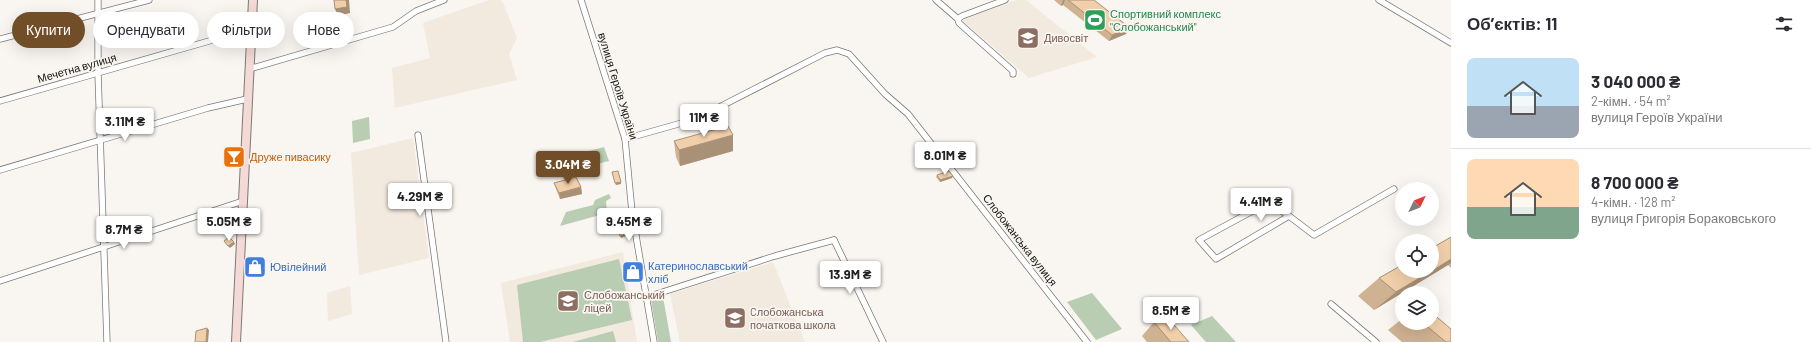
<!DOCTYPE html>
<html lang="uk">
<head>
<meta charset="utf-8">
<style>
  :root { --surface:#fff; --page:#f2f2f3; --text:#2b2b33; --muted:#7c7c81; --line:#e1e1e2; --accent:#714e27 }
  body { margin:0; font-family:Barlow,sans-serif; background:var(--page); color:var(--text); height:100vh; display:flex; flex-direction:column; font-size:15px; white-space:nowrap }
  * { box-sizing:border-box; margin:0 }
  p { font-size:13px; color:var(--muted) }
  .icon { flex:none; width:22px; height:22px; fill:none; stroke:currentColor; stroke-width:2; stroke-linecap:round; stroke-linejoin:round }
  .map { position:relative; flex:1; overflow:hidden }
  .sheet { display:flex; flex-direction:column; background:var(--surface); width:360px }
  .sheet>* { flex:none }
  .top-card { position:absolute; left:12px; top:12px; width:380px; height:36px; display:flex; gap:8px }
  .needle { width:26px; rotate:47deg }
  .controls { position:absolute; left:1395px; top:182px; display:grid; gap:8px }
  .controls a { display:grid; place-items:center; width:44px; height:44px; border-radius:50%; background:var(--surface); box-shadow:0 4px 16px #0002; font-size:20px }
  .price { position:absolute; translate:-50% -34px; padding:0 9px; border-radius:4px; background:#fff; color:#222; font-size:13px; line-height:26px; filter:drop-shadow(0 1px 2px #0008) }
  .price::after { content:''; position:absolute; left:50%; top:24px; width:12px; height:9px; margin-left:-6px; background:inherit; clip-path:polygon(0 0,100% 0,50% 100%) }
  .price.active { background:var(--accent); color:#fff }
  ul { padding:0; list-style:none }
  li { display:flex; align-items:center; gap:12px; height:100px; padding:0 16px }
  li+li { border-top:1px solid var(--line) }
  li span { display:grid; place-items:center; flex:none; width:112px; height:80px; border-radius:8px; color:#555 }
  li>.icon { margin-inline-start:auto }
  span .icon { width:48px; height:48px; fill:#fffc; stroke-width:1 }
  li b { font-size:17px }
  h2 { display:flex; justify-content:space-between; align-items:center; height:48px; padding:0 16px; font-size:17px }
  .chip { padding:0 14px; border-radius:18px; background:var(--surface); box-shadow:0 4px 16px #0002; font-size:14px; line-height:36px }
  .chip.active { background:var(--accent); color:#fff }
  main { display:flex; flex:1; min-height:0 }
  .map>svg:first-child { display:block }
</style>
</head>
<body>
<main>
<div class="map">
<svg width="1451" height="342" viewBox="0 0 1451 342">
  <rect width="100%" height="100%" fill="#f9f5f1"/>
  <!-- built -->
  <g fill="#f2e9df">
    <polygon points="489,0 500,0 503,3 517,38 509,54 517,80 395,108 392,68 430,58 423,23"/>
    <polygon points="1016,0 1026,0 1097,57 1029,78 962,20"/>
    <polygon points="413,138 429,258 359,275 351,153"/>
    <polygon points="623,252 637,342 510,342 501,283"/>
    <polygon points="773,262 805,342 680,342 670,294"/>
    <polygon points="350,286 352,314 328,321 327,293"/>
  </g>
  <!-- green -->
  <g fill="#b8cdb2">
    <polygon points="369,117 370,139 353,143 352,121"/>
    <polygon points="604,147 609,161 572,170 567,157"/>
    <polygon points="609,194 611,198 606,201 607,213 560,226 566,212 593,205 595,200"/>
    <polygon points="619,259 632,320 540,342 523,342 517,285"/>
    <polygon points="1092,293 1122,329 1096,340 1067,302"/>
    <polygon points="663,297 671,342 658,342 651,300"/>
    <polygon points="1212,316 1236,342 1206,342 1191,325"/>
    <polygon points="613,331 616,342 573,342"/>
  </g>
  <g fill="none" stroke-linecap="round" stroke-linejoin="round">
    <!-- minor casing -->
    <g stroke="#7c7975" stroke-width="7">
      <g id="minor">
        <polyline points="98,0 98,73 107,342"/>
        <polyline points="581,0 625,139 632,212 654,342"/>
        <polyline points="936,0 958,19 959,23 1013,71 1013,74"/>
        <polyline points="1379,0 1451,43"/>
        <polyline points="958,19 962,16 1005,0"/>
        <polyline points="0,39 149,0"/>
        <polyline points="249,69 393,27 416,11 444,0"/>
        <polyline points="0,101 251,29"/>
        <polyline points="418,135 446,342"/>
        <polyline points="625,139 696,119 825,53 837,50 849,54 885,94 908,114 1087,342"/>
        <polyline points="0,170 208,108 247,99"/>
        <polygon points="1269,202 1289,216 1216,259 1199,240"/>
        <polyline points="1289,216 1314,235 1394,189"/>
        <polyline points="834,240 883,342"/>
        <polyline points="0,281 243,201"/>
        <polyline points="647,297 775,256 834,240"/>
        <polyline points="1331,304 1376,342"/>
      </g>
    </g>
    <!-- secondary casing -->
    <g stroke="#7c7975" stroke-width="10">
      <polyline id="secondary" points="236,342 253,0"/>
    </g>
    <!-- minor -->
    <use href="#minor" stroke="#fff" stroke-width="5.5"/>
    <!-- secondary -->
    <use href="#secondary" stroke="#f3dad6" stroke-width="8"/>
  </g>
  <!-- wall -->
  <g fill="#cfb292">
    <polygon points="1054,0 1094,0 1126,34 1109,41 1063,5 1061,6"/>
    <polygon points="674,141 733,151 680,166 676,157"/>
    <polygon points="937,175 952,178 940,182 936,177"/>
    <polygon points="554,183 581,187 582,194 560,199 556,189"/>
    <polygon points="1451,237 1451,268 1448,265 1374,310 1358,296 1379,278"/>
    <polygon points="1402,319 1402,323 1432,323 1451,342 1402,342 1388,330"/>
    <polygon points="1154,322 1189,342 1147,342 1142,336"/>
  </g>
  <!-- shaded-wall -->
  <g fill="#a99177">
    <polygon points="346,0 349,0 350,13 338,16 335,9"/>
    <polygon points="1063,0 1065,0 1063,5 1061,6"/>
    <polygon points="1130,28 1126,34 1109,41 1112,35"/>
    <polygon points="733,135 733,151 680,166 679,150"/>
    <polygon points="953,176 952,178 940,182 940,180"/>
    <polygon points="621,182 621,184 616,185 615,183"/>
    <polygon points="581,187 582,194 560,199 559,193"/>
    <polygon points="629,233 629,235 621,238 620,236"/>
    <polygon points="234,242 235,244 230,248 228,246"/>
    <polygon points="1451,259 1451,263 1448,265 1374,310 1396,292"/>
    <polygon points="207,328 209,330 208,342 206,342"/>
  </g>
  <!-- building -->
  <g fill="#f1cfaa" stroke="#a99177">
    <polygon points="334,0 346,0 347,7 335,9"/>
    <polygon points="1068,0 1094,0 1130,28 1112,35"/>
    <polygon points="728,126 733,135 679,150 674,141"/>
    <polygon points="618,171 621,182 615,183 612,172"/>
    <polygon points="949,171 953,176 940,180 937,175"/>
    <polygon points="576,177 581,187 559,193 554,183"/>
    <polygon points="625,221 629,233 620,236 616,224"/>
    <polygon points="229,237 234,242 228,246 224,241"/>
    <polygon points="1451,237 1451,259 1432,271 1432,248"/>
    <polygon points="1402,265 1402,271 1431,271 1396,292 1379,278"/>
    <polygon points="1432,313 1451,329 1451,342 1446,342 1423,323 1432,323"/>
    <polygon points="1167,317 1189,342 1171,342 1154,322"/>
    <polygon points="207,328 206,342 195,342 196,331"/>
  </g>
  <!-- icons -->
  <defs>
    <g id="stadium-square" transform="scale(1.15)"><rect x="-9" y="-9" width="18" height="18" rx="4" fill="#2e9e5b" stroke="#f9f5f1"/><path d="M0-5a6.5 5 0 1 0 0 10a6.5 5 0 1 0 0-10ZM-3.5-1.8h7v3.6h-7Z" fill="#fff"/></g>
    <g id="school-square" transform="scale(1.15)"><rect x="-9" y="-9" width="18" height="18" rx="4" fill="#8d6e63" stroke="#f9f5f1"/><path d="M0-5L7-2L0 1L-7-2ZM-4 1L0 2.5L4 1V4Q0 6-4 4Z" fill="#fff"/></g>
    <g id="bar-square" transform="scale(1.15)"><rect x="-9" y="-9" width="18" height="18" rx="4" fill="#e8710a" stroke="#f9f5f1"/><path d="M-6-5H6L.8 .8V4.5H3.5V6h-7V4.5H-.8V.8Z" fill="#fff"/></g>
    <g id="shop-square" transform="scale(1.15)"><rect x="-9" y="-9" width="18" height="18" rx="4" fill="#3f7fe0" stroke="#f9f5f1"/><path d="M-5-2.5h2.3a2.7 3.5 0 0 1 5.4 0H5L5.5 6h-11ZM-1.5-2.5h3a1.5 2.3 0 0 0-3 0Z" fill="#fff"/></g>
  </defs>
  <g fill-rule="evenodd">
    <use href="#stadium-square" x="1095" y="20"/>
    <use href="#school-square" x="1028" y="38"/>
    <use href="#bar-square" x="234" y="157"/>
    <use href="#shop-square" x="255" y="267"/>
    <use href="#shop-square" x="633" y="272"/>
    <use href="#school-square" x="568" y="301"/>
    <use href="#school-square" x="735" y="318"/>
  </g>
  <g text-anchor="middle" stroke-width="3.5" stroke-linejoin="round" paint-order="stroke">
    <!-- leisure labels -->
    <g font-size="11" fill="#27864d" stroke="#f9f5f1" text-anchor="start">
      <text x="1110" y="18">Спортивний комплекс<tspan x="1110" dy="13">"Слобожанський"</tspan></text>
    </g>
    <!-- education labels -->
    <g font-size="11" fill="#785e54" stroke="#f9f5f1" text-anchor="start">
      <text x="1044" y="42">Дивосвіт</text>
      <text x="584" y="299">Слобожанський<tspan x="584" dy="13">ліцей</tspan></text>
      <text x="750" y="316">Cлобожанська<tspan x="750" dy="13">початкова школа</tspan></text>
    </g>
    <!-- street labels -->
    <g font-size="11" fill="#151412" stroke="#f9f5f1">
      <text transform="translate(77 68) rotate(-16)" y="4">Мечетна вулиця</text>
      <text transform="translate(618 86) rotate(73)" y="4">вулиця Героїв України</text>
      <text transform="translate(1020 240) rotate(52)" y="4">Слобожанська вулиця</text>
    </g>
    <!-- food labels -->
    <g font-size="11" fill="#c56008" stroke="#f9f5f1" text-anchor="start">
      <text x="250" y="161">Друже пивасику</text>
    </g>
    <!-- shop labels -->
    <g font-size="11" fill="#366cbe" stroke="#f9f5f1" text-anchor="start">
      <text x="648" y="270">Катеринославський<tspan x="648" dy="13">хліб</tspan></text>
      <text x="270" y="271">Ювілейний</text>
    </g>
  </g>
</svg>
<div class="controls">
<a><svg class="needle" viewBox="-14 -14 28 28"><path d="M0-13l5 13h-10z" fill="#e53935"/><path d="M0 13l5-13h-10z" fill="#7c7c81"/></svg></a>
<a><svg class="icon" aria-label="locate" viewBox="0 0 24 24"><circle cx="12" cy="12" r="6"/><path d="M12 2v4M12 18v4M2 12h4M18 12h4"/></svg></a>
<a><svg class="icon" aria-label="layers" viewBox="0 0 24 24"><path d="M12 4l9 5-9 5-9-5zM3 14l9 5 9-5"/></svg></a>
</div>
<b class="price" style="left:704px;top:138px">11M ₴</b>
<b class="price" style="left:125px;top:142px">3.11M ₴</b>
<b class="price" style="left:945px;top:176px">8.01M ₴</b>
<b class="price active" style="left:568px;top:185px">3.04M ₴</b>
<b class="price" style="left:420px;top:217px">4.29M ₴</b>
<b class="price" style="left:1261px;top:222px">4.41M ₴</b>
<b class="price" style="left:229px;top:242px">5.05M ₴</b>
<b class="price" style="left:629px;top:242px">9.45M ₴</b>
<b class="price" style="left:124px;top:250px">8.7M ₴</b>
<b class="price" style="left:850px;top:295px">13.9M ₴</b>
<b class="price" style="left:1171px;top:331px">8.5M ₴</b>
<div class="top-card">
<a class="chip active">Купити</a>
<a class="chip">Орендувати</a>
<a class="chip">Фільтри</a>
<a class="chip">Нове</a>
</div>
</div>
<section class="sheet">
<h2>Об’єктів: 11<svg class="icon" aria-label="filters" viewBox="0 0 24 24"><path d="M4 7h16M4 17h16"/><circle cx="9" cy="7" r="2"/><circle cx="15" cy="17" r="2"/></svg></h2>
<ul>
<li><span style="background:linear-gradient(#bfe0f5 60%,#9aa5b1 0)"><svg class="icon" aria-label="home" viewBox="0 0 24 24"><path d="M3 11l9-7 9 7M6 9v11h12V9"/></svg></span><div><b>3 040 000 ₴</b><p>2-кімн. · 54 m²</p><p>вулиця Героїв України</p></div></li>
<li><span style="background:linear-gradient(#ffd9b3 60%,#7fa58c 0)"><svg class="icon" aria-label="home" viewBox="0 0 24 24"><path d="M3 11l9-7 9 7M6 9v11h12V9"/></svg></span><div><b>8 700 000 ₴</b><p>4-кімн. · 128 m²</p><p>вулиця Григорія Бораковського</p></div></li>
</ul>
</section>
</main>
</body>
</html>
